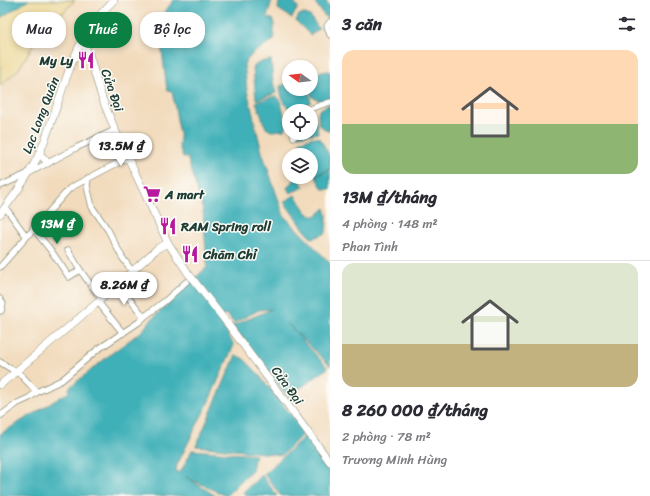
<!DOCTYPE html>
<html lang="vi">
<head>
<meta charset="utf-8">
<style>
  :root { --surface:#fff; --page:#f7f7f7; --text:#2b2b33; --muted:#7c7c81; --line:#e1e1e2; --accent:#0b8043 }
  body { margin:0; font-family:Sriracha,sans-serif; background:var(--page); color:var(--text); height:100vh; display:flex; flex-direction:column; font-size:15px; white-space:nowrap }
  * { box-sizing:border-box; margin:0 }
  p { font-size:13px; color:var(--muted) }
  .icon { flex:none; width:22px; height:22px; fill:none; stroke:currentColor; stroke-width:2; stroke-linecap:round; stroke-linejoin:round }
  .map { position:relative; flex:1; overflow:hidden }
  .side { display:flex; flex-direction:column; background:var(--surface); width:320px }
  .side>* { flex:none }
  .guide { position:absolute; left:12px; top:12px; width:258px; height:36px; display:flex; gap:8px }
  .needle { width:26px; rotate:284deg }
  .buttons { position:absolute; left:282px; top:60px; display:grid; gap:8px }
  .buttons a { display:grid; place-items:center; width:36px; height:36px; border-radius:50%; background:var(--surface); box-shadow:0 2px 6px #0003; font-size:20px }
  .price { position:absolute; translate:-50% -34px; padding:0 9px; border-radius:14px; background:#fff; color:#222; font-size:13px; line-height:26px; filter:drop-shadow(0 1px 2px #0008) }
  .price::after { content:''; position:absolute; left:50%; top:24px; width:12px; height:9px; margin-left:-6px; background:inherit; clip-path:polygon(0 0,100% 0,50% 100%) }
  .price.selected { background:var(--accent); color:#fff }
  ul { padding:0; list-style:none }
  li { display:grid; align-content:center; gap:8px; height:212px; padding:0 12px }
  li+li { border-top:1px solid var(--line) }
  li span { display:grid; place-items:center; height:124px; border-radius:12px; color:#555 }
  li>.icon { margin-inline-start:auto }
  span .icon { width:72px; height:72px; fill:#fffc; stroke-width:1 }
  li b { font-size:17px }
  h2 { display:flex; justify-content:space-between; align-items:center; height:48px; padding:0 12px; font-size:17px }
  .chip { padding:0 14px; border-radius:16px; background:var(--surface); box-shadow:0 2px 6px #0003; font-size:14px; line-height:36px }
  .chip.selected { background:var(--accent); color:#fff }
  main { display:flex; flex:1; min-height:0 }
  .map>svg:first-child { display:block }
</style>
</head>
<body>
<main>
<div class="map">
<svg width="330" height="496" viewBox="0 0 330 496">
  <rect width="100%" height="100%" fill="#fdfcf7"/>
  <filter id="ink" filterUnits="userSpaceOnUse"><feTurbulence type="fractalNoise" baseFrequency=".025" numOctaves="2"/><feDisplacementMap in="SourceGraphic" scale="8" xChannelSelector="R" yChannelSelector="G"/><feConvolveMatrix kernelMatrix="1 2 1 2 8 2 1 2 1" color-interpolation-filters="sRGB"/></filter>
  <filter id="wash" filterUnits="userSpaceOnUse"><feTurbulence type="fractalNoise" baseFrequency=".012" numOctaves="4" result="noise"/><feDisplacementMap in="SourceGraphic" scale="16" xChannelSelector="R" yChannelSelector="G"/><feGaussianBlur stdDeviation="0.9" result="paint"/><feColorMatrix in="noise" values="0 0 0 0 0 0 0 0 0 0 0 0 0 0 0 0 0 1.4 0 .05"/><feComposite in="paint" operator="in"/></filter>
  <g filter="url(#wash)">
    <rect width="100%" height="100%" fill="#f2dbbd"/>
    <!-- sand -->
    <polygon fill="#eeda9e" stroke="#868c69" points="29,0 75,0 35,42 18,70 0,86 0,18"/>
    <!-- water -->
    <g fill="#40b0b8" stroke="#307676">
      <polygon points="0,0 29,0 0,18"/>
      <polygon points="174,0 272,0 267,17 274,20 274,40 253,53 244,64 247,90 262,152 284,216 330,263 330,366 286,322 328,368 288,397 232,326 272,309 259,310 234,323 226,314 219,319 234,345 208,403 177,465 176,471 180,473 192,450 255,455 252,470 226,496 186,477 216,496 0,496 0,434 69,392 69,388 112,353 142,331 151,320 207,267 203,210 187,157 183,157 179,146 180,137 172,91 167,90 158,20"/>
      <polygon points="279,0 292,0 298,7 292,18 278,9"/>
      <polygon points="313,0 325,0 330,7 330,16 327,19"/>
      <polygon points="305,14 310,16 319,29 310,35 296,21 299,15"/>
      <path d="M271,60l2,22 3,11 -19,7 -1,-1 -3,-31c4,-6 11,-7 18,-8z"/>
      <polygon points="328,71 330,72 330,99 321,101 312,97 310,89 311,89 311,76 320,72"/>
      <path d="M289,83v6h19l3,13 -11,6 -10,2c-6,-6 -10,-15 -10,-24z"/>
      <polygon points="275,96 277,97 281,103 287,126 284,130 271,131 266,128 256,102"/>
      <polygon points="330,104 330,131 328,131 319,125 318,115 319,110"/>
      <polygon points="311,111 314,111 318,133 298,136 296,133 311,133"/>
      <polygon points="313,137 320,138 330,157 330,169 315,175 311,170 311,155 303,155 299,142"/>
      <polygon points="330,170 330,189 323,189 315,176"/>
      <polygon points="295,178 299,179 304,187 290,193 287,188"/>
      <path d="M295,195c4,5 12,23 20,21 3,-1 7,-6 10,-8l2,7 -1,18 -13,5 -3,-1 -26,-35z"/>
      <polygon points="236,355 244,359 255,370 305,432 282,455 196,446"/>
      <polygon points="305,436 330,469 330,496 281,496 264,474"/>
      <polygon points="262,475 277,496 246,496 243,492"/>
    </g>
  </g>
  <g filter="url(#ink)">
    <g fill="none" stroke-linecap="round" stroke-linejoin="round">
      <!-- minor casing -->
      <g stroke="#888c78" stroke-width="7">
        <g id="minor">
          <polyline points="330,22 327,26 330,35"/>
          <polyline points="304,111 330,102"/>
          <polyline points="289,118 289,122"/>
          <polyline points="293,133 294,137"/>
          <polyline points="88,178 87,186 92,207 108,230 122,257 132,271"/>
          <polyline points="0,186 27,174 78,147 115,130"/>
          <polyline points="5,207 26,236"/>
          <polyline points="33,228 52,252 69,277 80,270"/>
          <polyline points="68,250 80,270 101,299"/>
          <polyline points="0,267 70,188 127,158"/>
          <polyline points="118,284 144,317"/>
          <polyline points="0,299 3,303 1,311"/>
          <polyline points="98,302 123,333"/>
          <polyline points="0,362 21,375 37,392"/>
          <polyline points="0,416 18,403 29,398 37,392 62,380 97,350 139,322 144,317 165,301 186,282"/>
        </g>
      </g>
      <!-- tertiary casing -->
      <g stroke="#888c78" stroke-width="8">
        <g id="tertiary">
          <polyline points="82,42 89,54 102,98 115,130 168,243 188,273 227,323 330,462"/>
          <polyline points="0,385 98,302 158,248 168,243"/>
        </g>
      </g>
      <!-- secondary casing -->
      <g stroke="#888c78" stroke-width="8">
        <g id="secondary">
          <polyline points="39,153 48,163"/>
          <path d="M0,214c15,-19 30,-40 40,-62 17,-39 25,-83 47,-120 7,-12 17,-22 27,-32"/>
        </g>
      </g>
      <!-- minor -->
      <use href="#minor" stroke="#fff" stroke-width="5.5"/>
      <!-- tertiary -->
      <use href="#tertiary" stroke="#fff" stroke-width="7"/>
      <!-- secondary -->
      <use href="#secondary" stroke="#fff" stroke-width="7"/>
    </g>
  </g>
  <!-- icons -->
  <defs>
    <g id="restaurant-bare" transform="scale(1.38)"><path d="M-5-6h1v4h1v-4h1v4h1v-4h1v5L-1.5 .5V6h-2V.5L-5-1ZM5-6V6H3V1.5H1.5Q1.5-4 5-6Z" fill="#b5179e" stroke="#fdfcf7" stroke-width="2.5" paint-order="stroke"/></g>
    <g id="supermarket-bare" transform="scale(1.38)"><path d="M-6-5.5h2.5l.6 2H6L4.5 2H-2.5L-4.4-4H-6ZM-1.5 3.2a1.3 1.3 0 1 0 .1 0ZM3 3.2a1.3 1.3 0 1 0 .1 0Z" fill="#b5179e" stroke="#fdfcf7" stroke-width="2.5" paint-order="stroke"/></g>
  </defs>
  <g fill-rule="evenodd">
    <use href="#restaurant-bare" x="86" y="60"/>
    <use href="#supermarket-bare" x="152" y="194"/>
    <use href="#restaurant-bare" x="168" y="226"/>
    <use href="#restaurant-bare" x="190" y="254"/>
  </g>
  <g text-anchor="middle" stroke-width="3" stroke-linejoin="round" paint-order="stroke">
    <!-- poi labels -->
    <g font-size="13" font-weight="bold" fill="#1f3d34" stroke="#fdfcf7" text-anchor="start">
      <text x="73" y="65" text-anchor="end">My Ly</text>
      <text x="165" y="199">A mart</text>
      <text x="181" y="231">RAM Spring roll</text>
      <text x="203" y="259">Chăm Chỉ</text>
    </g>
    <!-- street labels -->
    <g font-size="13" fill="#1f3d34" stroke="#fdfcf7">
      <text transform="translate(113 90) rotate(71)" y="5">Cửa Đại</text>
      <text transform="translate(40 115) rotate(-69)" y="5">Lạc Long Quân</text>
      <text transform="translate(288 385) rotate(54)" y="5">Cửa Đại</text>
    </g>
  </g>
</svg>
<div class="buttons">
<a><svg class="needle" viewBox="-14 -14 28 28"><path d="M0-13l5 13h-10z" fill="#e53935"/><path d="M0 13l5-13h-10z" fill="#7c7c81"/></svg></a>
<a><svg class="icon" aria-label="locate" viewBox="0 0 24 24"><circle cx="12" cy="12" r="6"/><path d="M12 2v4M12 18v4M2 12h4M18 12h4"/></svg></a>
<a><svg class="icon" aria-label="layers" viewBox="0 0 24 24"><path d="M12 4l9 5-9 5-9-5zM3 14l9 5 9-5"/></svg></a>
</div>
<b class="price" style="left:121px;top:167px">13.5M ₫</b>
<b class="price selected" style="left:57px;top:245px">13M ₫</b>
<b class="price" style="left:124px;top:306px">8.26M ₫</b>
<div class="guide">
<a class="chip">Mua</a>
<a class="chip selected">Thuê</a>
<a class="chip">Bộ lọc</a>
</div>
</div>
<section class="side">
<h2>3 căn<svg class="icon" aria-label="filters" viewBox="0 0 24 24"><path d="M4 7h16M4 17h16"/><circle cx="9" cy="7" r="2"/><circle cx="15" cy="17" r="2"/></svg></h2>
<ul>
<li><span style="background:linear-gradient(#ffd9b3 60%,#8fb573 0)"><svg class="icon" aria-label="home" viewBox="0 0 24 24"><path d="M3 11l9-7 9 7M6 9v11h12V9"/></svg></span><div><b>13M ₫/tháng</b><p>4 phòng · 148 m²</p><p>Phan Tình</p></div></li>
<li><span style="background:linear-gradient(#dfe7d0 65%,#c2b280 0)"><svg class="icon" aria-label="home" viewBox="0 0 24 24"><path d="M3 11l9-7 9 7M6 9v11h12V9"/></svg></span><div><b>8 260 000 ₫/tháng</b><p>2 phòng · 78 m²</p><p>Trương Minh Hùng</p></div></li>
</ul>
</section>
</main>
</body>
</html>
